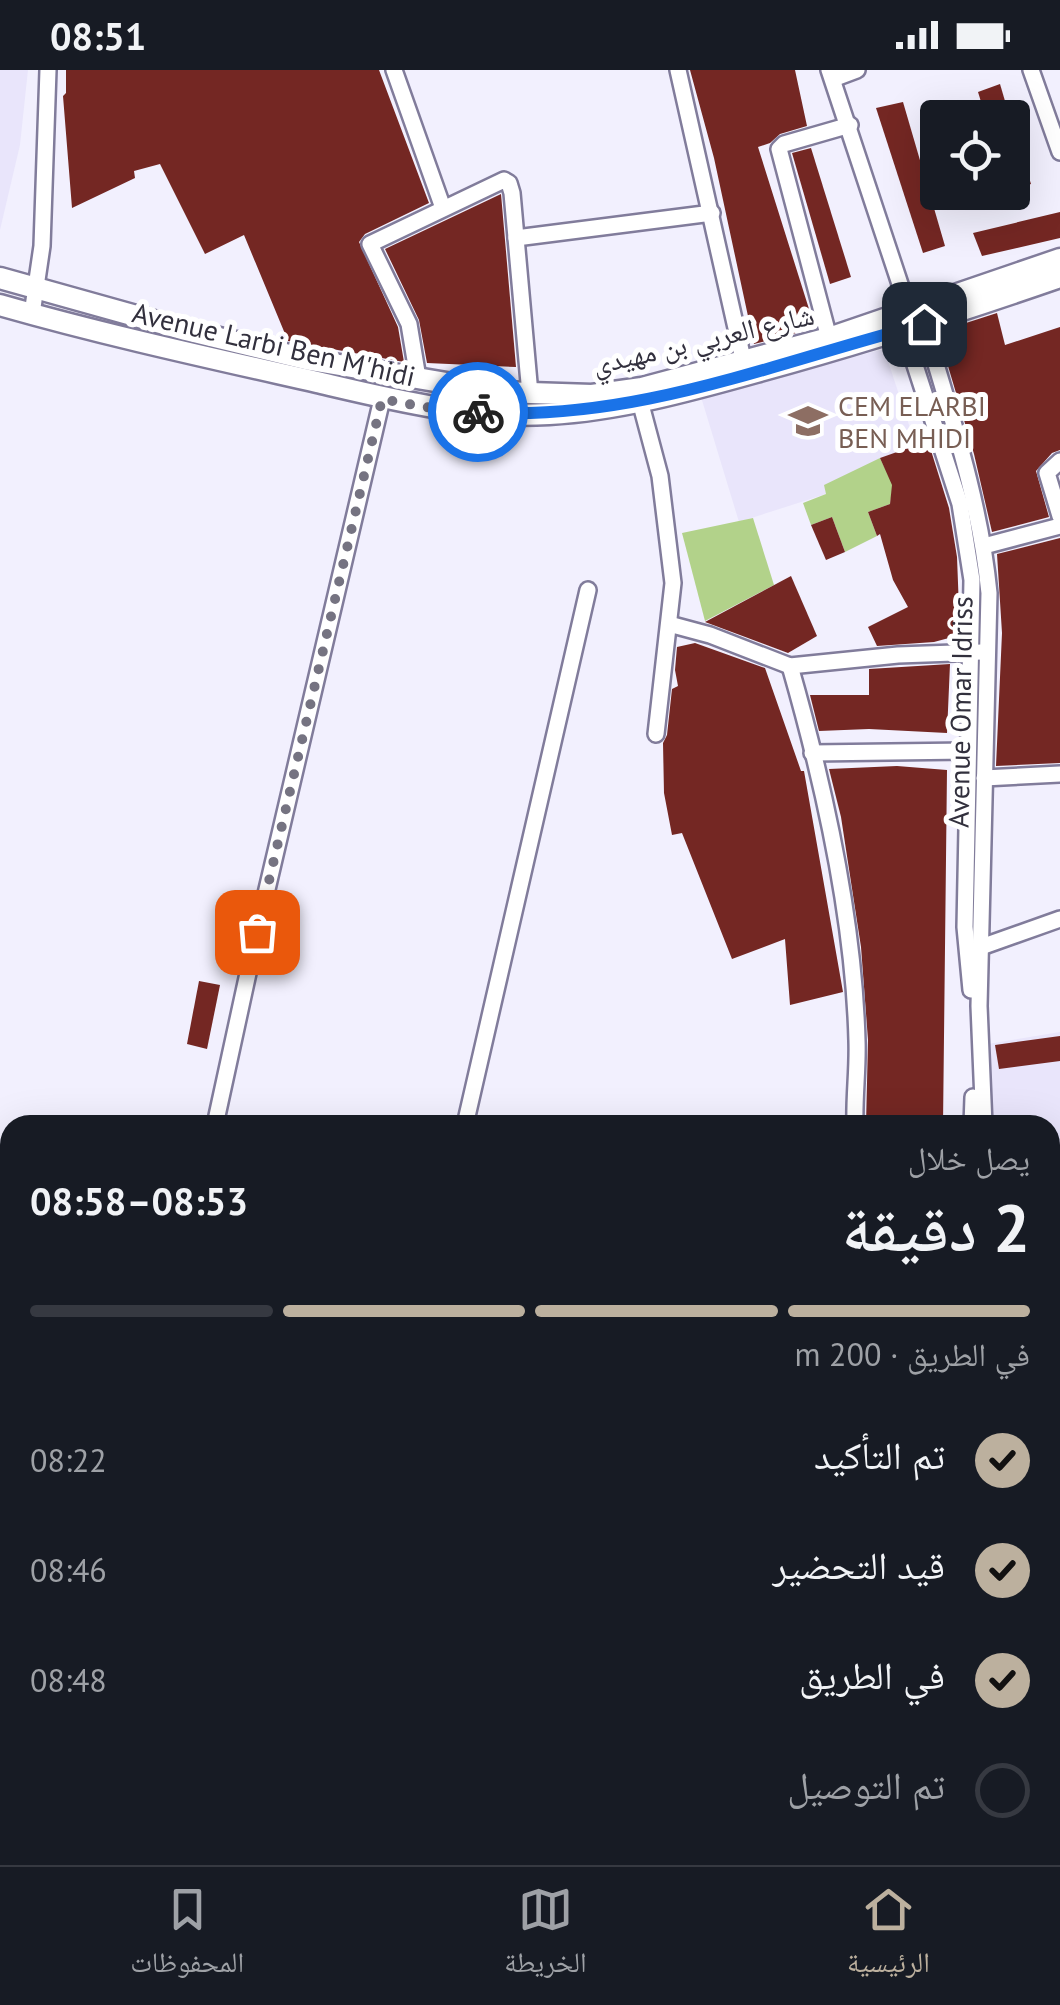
<!DOCTYPE html>
<html lang="ar">
<head>
<meta charset="utf-8">
<style>
  :root { --surface:#171b24; --page:#20242c; --text:#f1f3f6; --muted:#9ea1a6; --line:#363941; --accent:#bcb09e }
  body { margin:0; font-family:"PT Sans","Noto Naskh Arabic",sans-serif; background:var(--page); color:var(--text); direction:rtl; height:100vh; display:flex; flex-direction:column; font-size:38px; white-space:nowrap }
  * { box-sizing:border-box; margin:0 }
  p { font-size:32px; color:var(--muted) }
  .icon { flex:none; width:55px; height:55px; fill:none; stroke:currentColor; stroke-width:2; stroke-linecap:round; stroke-linejoin:round }
  .map { position:relative; flex:1; overflow:hidden; direction:ltr }
  .sheet { position:absolute; left:0px; top:1045px; width:1060px; height:750px; display:flex; flex-direction:column; background:var(--surface); border-radius:30px 30px 0 0; box-shadow:0 10px 40px #0002; direction:rtl }
  .sheet>* { flex:none }
  .tools { position:absolute; left:920px; top:30px; display:grid; gap:20px }
  .tools a { display:grid; place-items:center; width:110px; height:110px; border-radius:10px; background:var(--surface); box-shadow:0 10px 40px #0002; font-size:50px }
  .pin { position:absolute; display:grid; place-items:center; width:85px; height:85px; color:#fff; margin:-42px; border-radius:20px; box-shadow:0 5px 15px #0006 }
  .courier { position:absolute; display:grid; place-items:center; width:100px; height:100px; margin:-50px; border:8px solid #1a73e8; border-radius:50%; background:#fff; color:#222; box-shadow:0 2px 12px #0007 }
  .overview em { font-style:normal; font-weight:600 }
  .overview div { display:flex; flex-direction:column-reverse }
  .overview { display:flex; align-items:center; justify-content:space-between; height:170px; padding:0 30px }
  h1 { font-size:65px; font-weight:600; line-height:75px }
  .bar { display:grid; grid-template-columns:repeat(4,1fr); gap:15px 10px; align-content:center; height:120px; padding:0 30px }
  .bar i { height:12px; border-radius:8px; background:var(--line) }
  .bar .current { background:var(--accent) }
  .bar p { grid-column:span 4 }
  ol { padding:0 30px; list-style:none }
  li { display:flex; align-items:center; gap:30px; height:110px }
  li p { margin-inline-start:auto }
  li .icon { padding:10px; border-radius:50%; background:var(--accent); color:#111; stroke-width:4 }
  li:last-child { color:var(--muted) }
  li i { width:55px; height:55px; border:5px solid var(--line); border-radius:50% }
  .status { display:flex; justify-content:space-between; align-items:center; height:70px; padding:0 50px; background:var(--surface); direction:ltr }
  .status svg { height:28px; fill:currentColor }
  .dock { display:flex; justify-content:space-around; align-items:center; height:140px; border-top:2px solid var(--line); background:var(--surface); font-size:28px; color:var(--muted) }
  .dock a { display:grid; justify-items:center; gap:5px }
  .dock .current { color:var(--accent) }
  .map>svg:first-child { display:block }
  .education { fill:#e9e5fb }
  .green { fill:#b2d28a }
  .building { fill:#742723 }
  .lines { fill:none; stroke-linecap:round; stroke-linejoin:round }
  .minor-casing { stroke:#817c9b; stroke-width:20 }
  .major-casing { stroke:#817c9b; stroke-width:25 }
  .minor { stroke:#fff; stroke-width:15 }
  .major { stroke:#fff; stroke-width:20 }
  .done { stroke:#757381; stroke-width:10; stroke-dasharray:0 18 }
  .route { stroke:#1a73e8; stroke-width:12 }
  .labels { text-anchor:middle; dominant-baseline:central; stroke-width:10; stroke-linejoin:round; paint-order:stroke }
  .street-label { font-size:28px; fill:#32303d; stroke:#fff }
  .education-label { font-size:28px; fill:#785e54; stroke:#fff; text-anchor:start }
</style>
</head>
<body>
<div class="status"><b>08:51</b><svg viewBox="0 0 49 12"><path d="M0 12V9h3v3zM5 12V6h3v6zM10 12V3h3v9zM15 12V0h3v12zM26 1h20v11H26zM47 4h2v5h-2z"/></svg></div>
<div class="map">
<svg width="1060" height="1795" viewBox="0 0 1060 1795">
  <rect width="100%" height="100%" fill="#f2f0fe"/>
  <!-- education -->
  <g class="education">
    <polygon points="0,0 28,0 20,75 0,160"/>
    <polygon points="884,279 916,376 825,415 826,424 739,452 701,327"/>
    <polygon points="1060,962 1060,1091 1050,1094 1050,1055 988,1055 988,974"/>
  </g>
  <!-- green -->
  <g class="green">
    <polygon points="880,388 893,415 890,434 868,442 877,466 845,482 832,447 811,455 803,433 826,424 824,415"/>
    <polygon points="753,448 774,515 705,551 682,463"/>
  </g>
  <!-- building -->
  <g class="building">
    <polygon points="66,0 379,0 429,133 365,164 359,172 398,257 404,292 288,271 244,165 205,184 160,94 134,101 135,108 72,138 63,26 66,23"/>
    <polygon points="690,0 795,0 807,56 780,64 770,73 758,77 815,258 754,274 714,88"/>
    <polygon points="1000,14 1010,48 986,48 978,22"/>
    <polygon points="903,32 945,176 923,183 876,38"/>
    <polygon points="1015,64 1031,114 1012,120 1012,65"/>
    <polygon points="811,78 851,207 830,214 792,83"/>
    <polygon points="501,124 516,297 427,293 419,250 385,179"/>
    <polygon points="1060,142 1060,168 982,186 973,163"/>
    <polygon points="997,243 1005,275 1060,257 1060,380 1052,383 1036,401 1049,447 992,462 974,384 938,262"/>
    <polygon points="928,371 949,438 957,487 960,565 934,572 877,576 868,557 908,537 893,510 880,464 877,466 868,442 890,434 892,415 880,388"/>
    <polygon points="832,447 845,482 826,490 811,455"/>
    <polygon points="1060,468 1060,693 996,696 1002,563 997,484"/>
    <polygon points="791,506 817,566 788,583 705,552"/>
    <polygon points="695,573 765,598 801,701 804,701 843,922 790,935 785,869 732,889 682,763 672,765 664,723 663,673 667,665 672,619 678,616 675,600 677,577"/>
    <polygon points="950,594 947,663 869,659 819,661 810,625 869,625 869,599"/>
    <polygon points="897,696 947,700 943,1055 866,1055 868,970 861,877 841,747 829,699"/>
    <polygon points="199,911 220,915 207,979 187,974"/>
    <polygon points="1060,966 1060,991 999,999 995,975"/>
  </g>
  <g class="lines">
    <!-- minor casing -->
    <g class="minor-casing">
      <g id="minor">
        <polyline points="394,0 443,138"/>
        <polyline points="678,0 743,289"/>
        <path d="M829,0L902,220L918,239L924,254C950,343 980,430 989,523L979,936L984,1055"/>
        <polyline points="1031,0 1060,82"/>
        <polyline points="833,9 857,0"/>
        <polyline points="516,168 712,143"/>
        <polyline points="32,244 42,176 48,0"/>
        <polyline points="900,249 960,434 972,510 965,857 971,920"/>
        <polyline points="829,268 779,79 784,74 850,55"/>
        <polyline points="418,308 409,254 370,174 504,110 509,113 512,123 530,324"/>
        <polyline points="640,331 660,406 673,513 656,664"/>
        <polyline points="1060,391 1047,403 1060,446"/>
        <polyline points="984,476 1060,456"/>
        <polyline points="669,554 710,565 790,596 898,585 982,582"/>
        <path d="M790,596C823,711 854,851 857,971C858,999 854,1027 855,1055"/>
        <polyline points="812,683 968,681"/>
        <polyline points="984,708 1060,704"/>
        <polyline points="981,877 1060,849"/>
        <polyline points="215,1055 257,862 382,329"/>
        <polyline points="465,1055 588,520"/>
        <polyline points="972,1055 973,1027"/>
        <polyline points="1050,1113 1060,1109"/>
        <polyline points="0,1233 10,1232"/>
        <polyline points="1050,1343 1060,1341"/>
        <polyline points="1050,1728 1060,1741"/>
        <polyline points="1050,1758 1060,1771"/>
        <polyline points="709,1795 711,1785"/>
      </g>
    </g>
    <!-- major casing -->
    <g class="major-casing">
      <g id="major">
        <polyline points="0,208 186,260 310,290 500,322 592,325 642,318 829,268 1060,189"/>
        <path d="M0,235C105,265 211,288 317,312C394,330 469,349 549,344C619,340 688,321 756,302C859,274 959,242 1060,207"/>
      </g>
    </g>
    <!-- minor -->
    <use href="#minor" class="minor"/>
    <!-- major -->
    <use href="#major" class="major"/>
  </g>
  <g class="lines">
    <!-- done -->
    <polyline class="done" points="257,862 382,329 424,337 478,342"/>
    <!-- route -->
    <path class="route" d="M478,342C632,353 776,292 924,254"/>
  </g>
  <!-- icons -->
  <defs>
    <g id="school-bare" transform="scale(3)"><path d="M0-5L7-2L0 1L-7-2ZM-4 1L0 2.5L4 1V4Q0 6-4 4Z" fill="#8d6e63" stroke="#fff" stroke-width="2.5" paint-order="stroke"/></g>
  </defs>
  <g fill-rule="evenodd">
    <use href="#school-bare" x="808" y="351"/>
  </g>
  <g class="labels">
    <!-- street labels -->
    <g class="street-label">
      <text transform="translate(703 269) rotate(-13)">شارع العربي بن مهيدي</text>
      <text transform="translate(274 274) rotate(13)">Avenue Larbi Ben M'hidi</text>
      <text transform="translate(960 642) rotate(-89)">Avenue Omar Idriss</text>
    </g>
    <!-- education labels -->
    <g class="education-label">
      <text x="838" y="335">CEM ELARBI<tspan x="838" dy="32">BEN MHIDI</tspan></text>
    </g>
  </g>
</svg>
<div class="tools">
<a><svg class="icon" aria-label="locate" viewBox="0 0 24 24"><circle cx="12" cy="12" r="6"/><path d="M12 2v4M12 18v4M2 12h4M18 12h4"/></svg></a>
</div>
<div class="pin" style="left:257px;top:862px;background:#ea580c"><svg class="icon" aria-label="bag" viewBox="0 0 24 24"><path d="M5 8h14l-1 12H6zM9 8a3 3 0 0 1 6 0"/></svg></div>
<div class="pin" style="left:924px;top:254px;background:#1f2937"><svg class="icon" aria-label="home" viewBox="0 0 24 24"><path d="M3 11l9-7 9 7M6 9v11h12V9"/></svg></div>
<div class="courier" style="left:478px;top:342px"><svg class="icon" aria-label="bike" viewBox="0 0 24 24"><circle cx="6" cy="16" r="4"/><circle cx="18" cy="16" r="4"/><path d="M6 16l4-8h5l3 8M10 8l3 8H6M13 5h3"/></svg></div>
<section class="sheet">
<div class="overview"><div><h1>2 دقيقة</h1><p>يصل خلال</p></div><em>08:53–08:58</em></div>
<div class="bar"><i class="current"></i><i class="current"></i><i class="current"></i><i></i><p>في الطريق · 200 m</p></div>
<ol>
<li><svg class="icon" aria-label="check" viewBox="0 0 24 24"><path d="M5 12l5 5 9-10"/></svg>تم التأكيد<p>08:22</p></li>
<li><svg class="icon" aria-label="check" viewBox="0 0 24 24"><path d="M5 12l5 5 9-10"/></svg>قيد التحضير<p>08:46</p></li>
<li><svg class="icon" aria-label="check" viewBox="0 0 24 24"><path d="M5 12l5 5 9-10"/></svg>في الطريق<p>08:48</p></li>
<li><i></i>تم التوصيل</li>
</ol>
</section>
</div>
<nav class="dock">
<a class="current"><svg class="icon" aria-label="home" viewBox="0 0 24 24"><path d="M3 11l9-7 9 7M6 9v11h12V9"/></svg>الرئيسية</a>
<a><svg class="icon" aria-label="map" viewBox="0 0 24 24"><path d="M3 6l6-2 6 2 6-2v14l-6 2-6-2-6 2zM9 4v14M15 6v14"/></svg>الخريطة</a>
<a><svg class="icon" aria-label="saved" viewBox="0 0 24 24"><path d="M7 4h10v16l-5-4-5 4z"/></svg>المحفوظات</a>
</nav>
</body>
</html>
